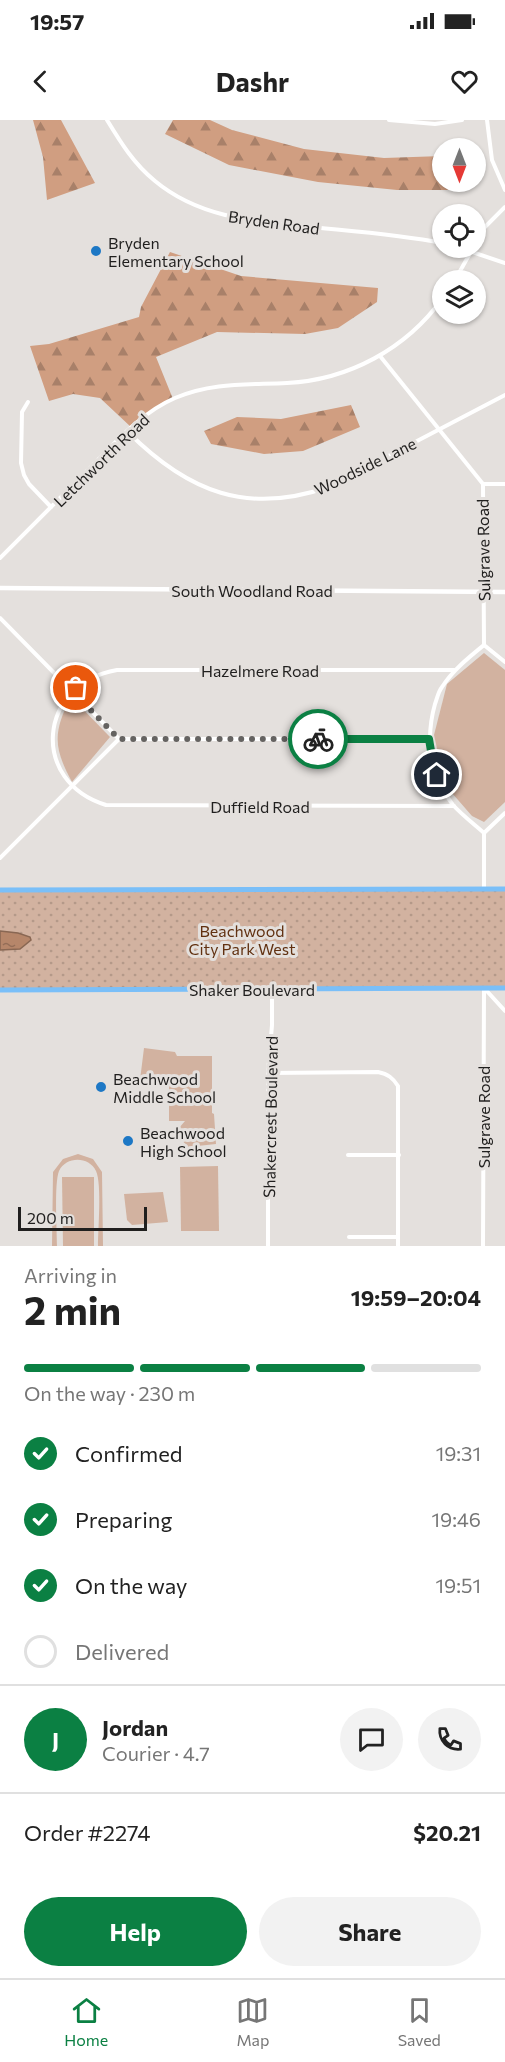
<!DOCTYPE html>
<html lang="en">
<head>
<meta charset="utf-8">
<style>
  :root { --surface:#fff; --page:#f2f2f2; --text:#222; --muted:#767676; --line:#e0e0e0; --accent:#0b8043 }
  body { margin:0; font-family:Commissioner,sans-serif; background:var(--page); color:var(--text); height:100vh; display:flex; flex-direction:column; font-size:22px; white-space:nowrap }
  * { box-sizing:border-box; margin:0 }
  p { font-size:20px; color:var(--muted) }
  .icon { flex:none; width:33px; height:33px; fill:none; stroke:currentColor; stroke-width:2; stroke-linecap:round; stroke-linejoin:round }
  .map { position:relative; height:1126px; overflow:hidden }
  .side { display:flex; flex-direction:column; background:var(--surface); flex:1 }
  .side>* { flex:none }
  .needle { width:39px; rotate:180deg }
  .fabs { position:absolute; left:432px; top:18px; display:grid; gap:12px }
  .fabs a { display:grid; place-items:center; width:54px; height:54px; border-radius:50%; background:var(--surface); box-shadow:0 2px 4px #0004; font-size:30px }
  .scale { position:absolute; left:18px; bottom:15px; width:129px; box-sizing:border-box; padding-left:6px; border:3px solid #201f1e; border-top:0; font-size:16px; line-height:21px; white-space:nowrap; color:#201f1e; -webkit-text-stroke:4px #e4e0dd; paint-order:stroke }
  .pin { position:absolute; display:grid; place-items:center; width:51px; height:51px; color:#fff; margin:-26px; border:3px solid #fff; border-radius:50%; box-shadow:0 2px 6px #0007 }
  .courier { position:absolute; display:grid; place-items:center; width:60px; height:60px; margin:-30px; border:4px solid #0b8043; border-radius:50%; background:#fff; color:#222; box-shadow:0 2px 8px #0007 }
  .summary em { font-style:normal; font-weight:700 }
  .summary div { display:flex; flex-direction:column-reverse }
  .summary { display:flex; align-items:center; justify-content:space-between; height:102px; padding:0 24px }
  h1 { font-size:39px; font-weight:700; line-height:45px }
  .bar { display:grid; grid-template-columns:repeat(4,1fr); gap:9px 6px; align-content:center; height:72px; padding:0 24px }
  .bar i { height:8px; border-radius:4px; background:var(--line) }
  .bar .on { background:var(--accent) }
  .bar p { grid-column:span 4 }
  .line { display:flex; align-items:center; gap:15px; padding:0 24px; border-top:2px solid var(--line) }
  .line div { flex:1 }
  .round { display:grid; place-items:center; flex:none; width:63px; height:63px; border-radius:32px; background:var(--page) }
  ol { padding:0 24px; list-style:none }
  li { display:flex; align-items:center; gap:18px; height:66px }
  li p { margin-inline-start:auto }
  li .icon { padding:6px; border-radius:50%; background:var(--accent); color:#fff; stroke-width:4 }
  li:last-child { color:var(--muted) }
  li i { width:33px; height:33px; border:3px solid var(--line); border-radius:50% }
  .cta { display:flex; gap:12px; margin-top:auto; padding:12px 24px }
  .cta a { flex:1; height:69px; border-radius:36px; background:var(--accent); color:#fff; font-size:24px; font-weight:700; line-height:69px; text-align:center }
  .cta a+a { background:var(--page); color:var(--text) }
  .status { display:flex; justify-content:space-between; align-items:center; height:42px; padding:0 30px; background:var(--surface); direction:ltr }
  .status svg { height:16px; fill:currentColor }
  header { display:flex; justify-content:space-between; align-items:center; height:78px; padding:0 24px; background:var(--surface); font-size:27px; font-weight:700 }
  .tabs { display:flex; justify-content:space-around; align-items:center; height:84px; border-top:2px solid var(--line); background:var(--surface); font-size:16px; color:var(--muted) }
  .tabs a { display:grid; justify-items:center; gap:3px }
  .tabs .on { color:var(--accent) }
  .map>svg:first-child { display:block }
  .grass { fill:#d2b2a0 }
  .forest { fill:url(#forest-firs) }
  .park { fill:url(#park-dots) }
  .water { fill:url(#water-ripples); stroke:#896753; stroke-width:1.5 }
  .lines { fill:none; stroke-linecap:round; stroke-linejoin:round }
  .minor { stroke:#fff; stroke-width:4 }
  .tertiary { stroke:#fff; stroke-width:4.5 }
  .primary { stroke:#7abff8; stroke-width:5 }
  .done { stroke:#656361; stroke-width:6; stroke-dasharray:0 10.8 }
  .route { stroke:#0b8043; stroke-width:8 }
  .poi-dot { fill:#1d78c5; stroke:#e4e0dd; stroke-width:2 }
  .labels { text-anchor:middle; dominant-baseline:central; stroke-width:6; stroke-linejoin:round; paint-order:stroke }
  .street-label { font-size:16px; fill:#201f1e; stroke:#e4e0dd }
  .poi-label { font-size:16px; fill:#201f1e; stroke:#e4e0dd; text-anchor:start }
  .park-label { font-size:16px; fill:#613111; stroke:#e4e0dd }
</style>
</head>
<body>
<div class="status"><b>19:57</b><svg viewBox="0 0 49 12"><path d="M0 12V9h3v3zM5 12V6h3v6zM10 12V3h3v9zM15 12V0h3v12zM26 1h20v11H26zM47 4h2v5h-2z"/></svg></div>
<header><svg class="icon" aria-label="back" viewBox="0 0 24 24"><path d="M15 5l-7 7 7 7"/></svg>Dashr<svg class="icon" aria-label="heart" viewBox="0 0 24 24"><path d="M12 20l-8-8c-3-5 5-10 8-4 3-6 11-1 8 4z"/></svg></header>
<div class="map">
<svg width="505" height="1126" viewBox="0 0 505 1126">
  <defs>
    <pattern id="forest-firs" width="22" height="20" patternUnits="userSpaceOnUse" patternTransform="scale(1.5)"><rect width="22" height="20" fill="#d09e81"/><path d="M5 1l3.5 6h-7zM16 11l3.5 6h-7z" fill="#a88069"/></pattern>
    <pattern id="park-dots" width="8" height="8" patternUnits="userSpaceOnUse" patternTransform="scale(1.5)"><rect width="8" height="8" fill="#d2b2a0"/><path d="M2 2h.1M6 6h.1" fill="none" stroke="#b49989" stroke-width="1.8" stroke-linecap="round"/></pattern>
    <pattern id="water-ripples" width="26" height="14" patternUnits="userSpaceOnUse" patternTransform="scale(1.5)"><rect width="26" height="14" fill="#b6866a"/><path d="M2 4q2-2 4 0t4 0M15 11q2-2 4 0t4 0" fill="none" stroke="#946d57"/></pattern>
  </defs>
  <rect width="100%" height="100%" fill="#e4e0dd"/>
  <!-- grass -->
  <g class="grass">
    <polygon points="484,533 505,550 505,682 484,702 472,696 445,665 434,615 447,564"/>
    <path d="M71,577L110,617L72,662C53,627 53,612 71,577Z"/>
    <polygon points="144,928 175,932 177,936 212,936 212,993 214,994 216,1024 188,1027 180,1018 179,1008 185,1001 169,1001 169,958 155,963 140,960"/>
    <path d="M78,1034L93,1039L102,1052L103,1126H98C98,1111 102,1064 96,1051C89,1036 66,1036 59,1051C54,1064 57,1110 57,1126H52L53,1052L63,1039Z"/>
    <polygon points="218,1046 219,1111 181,1111 180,1047"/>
    <polygon points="62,1057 94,1057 94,1126 63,1126"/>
    <polygon points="163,1072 168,1102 132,1105 127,1100 124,1074"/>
  </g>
  <!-- forest -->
  <g class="forest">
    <polygon points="33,0 61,0 95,63 47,80 43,37"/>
    <polygon points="173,0 210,0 232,10 304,29 384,38 442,36 442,62 452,62 452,70 397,70 318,62 229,45 165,14"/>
    <polygon points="170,132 241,156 378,168 377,182 338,208 305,214 217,212 156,237 173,279 159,286 132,308 100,278 73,274 49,281 30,226 49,224 139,197 141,187"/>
    <polygon points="351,285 360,307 303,331 264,334 211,324 204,311 237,297 281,299"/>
  </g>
  <!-- park -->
  <polygon class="park" points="505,769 505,868 0,870 0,770"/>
  <!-- water -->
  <polygon class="water" points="0,811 18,813 30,817 31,820 20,829 0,830"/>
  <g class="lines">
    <!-- minor -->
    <g class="minor">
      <path d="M107,0C121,23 134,44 155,61C197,96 249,101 301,106C348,111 396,114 442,123"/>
      <polyline points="389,0 435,4 462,0"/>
      <polyline points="487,0 492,40 505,70"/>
      <polyline points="476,123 484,108 505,87"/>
      <polyline points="460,128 505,143"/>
      <polyline points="455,160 473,128"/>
      <polyline points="380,236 483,364 484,525"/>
      <polyline points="28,282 22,292 21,343 24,355 29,364 51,387"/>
      <path d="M128,312C188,372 248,396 331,366L505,275"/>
      <polyline points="483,364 505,364"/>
      <path d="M0,438C29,409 58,380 87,351C113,325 140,293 175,278C212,262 248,265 287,263C348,260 406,229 442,179"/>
      <polyline points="0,498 119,619"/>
      <path d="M484,525C468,538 453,550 442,567C438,572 437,579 435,584C425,619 430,656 453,685C462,695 474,704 484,713V769"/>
      <polyline points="484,525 505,542"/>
      <path d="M454,550H117C37,564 30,662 106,685L454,686"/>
      <polyline points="484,713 505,693"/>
      <polyline points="0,738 119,619 429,619"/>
      <polyline points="485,869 505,891"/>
      <path d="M268,953L378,952C388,954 393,958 398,966V1126"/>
      <polyline points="348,1035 399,1035"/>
      <polyline points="349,1117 398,1117"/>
      <polyline points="268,1126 268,953 272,905 272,869"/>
      <polyline points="483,1126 484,868"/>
    </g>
    <!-- tertiary -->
    <polyline class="tertiary" points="0,468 505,472"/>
    <!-- primary -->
    <g class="primary">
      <polyline points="0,770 505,769"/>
      <polyline points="0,870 505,868"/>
    </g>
  </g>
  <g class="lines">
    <!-- done -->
    <polyline class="done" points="76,568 72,571 119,619 318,619"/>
    <!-- route -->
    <polyline class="route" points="318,619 429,619 433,643 437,655"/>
  </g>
  <!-- markers -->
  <g class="poi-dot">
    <circle cx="96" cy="131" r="6"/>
    <circle cx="101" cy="967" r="6"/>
    <circle cx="128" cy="1021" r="6"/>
  </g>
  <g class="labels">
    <!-- street labels -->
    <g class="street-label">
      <text transform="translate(274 102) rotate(8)">Bryden Road</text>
      <text transform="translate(101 340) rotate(-44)">Letchworth Road</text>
      <text transform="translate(365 346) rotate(-26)">Woodside Lane</text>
      <text transform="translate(483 430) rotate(-91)">Sulgrave Road</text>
      <text x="252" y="470">South Woodland Road</text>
      <text x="260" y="550">Hazelmere Road</text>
      <text x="260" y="686">Duffield Road</text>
      <text x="252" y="869">Shaker Boulevard</text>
      <text transform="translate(270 997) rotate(-89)">Shakercrest Boulevard</text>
      <text transform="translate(483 997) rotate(-90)">Sulgrave Road</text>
    </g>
    <!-- poi labels -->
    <g class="poi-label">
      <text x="108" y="122">Bryden<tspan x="108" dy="18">Elementary School</tspan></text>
      <text x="113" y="958">Beachwood<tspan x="113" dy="18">Middle School</tspan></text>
      <text x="140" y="1012">Beachwood<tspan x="140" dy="18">High School</tspan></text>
    </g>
    <!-- park labels -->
    <g class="park-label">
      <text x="242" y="810">Beachwood<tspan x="242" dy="18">City Park West</tspan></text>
    </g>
  </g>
</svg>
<div class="fabs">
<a><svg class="needle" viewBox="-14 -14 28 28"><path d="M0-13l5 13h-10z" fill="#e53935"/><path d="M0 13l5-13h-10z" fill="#767676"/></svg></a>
<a><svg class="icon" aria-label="locate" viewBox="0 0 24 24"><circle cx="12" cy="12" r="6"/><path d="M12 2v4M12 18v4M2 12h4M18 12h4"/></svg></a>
<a><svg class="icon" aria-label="layers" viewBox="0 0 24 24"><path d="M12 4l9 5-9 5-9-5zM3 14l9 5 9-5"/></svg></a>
</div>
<div class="scale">200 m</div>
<div class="pin" style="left:76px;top:568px;background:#ea580c"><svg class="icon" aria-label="bag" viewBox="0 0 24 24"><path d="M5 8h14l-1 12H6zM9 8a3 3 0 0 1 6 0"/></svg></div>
<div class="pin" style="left:437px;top:655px;background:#1f2937"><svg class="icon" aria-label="home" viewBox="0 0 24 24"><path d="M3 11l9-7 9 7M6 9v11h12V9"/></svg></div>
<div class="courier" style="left:318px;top:619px"><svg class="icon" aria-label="bike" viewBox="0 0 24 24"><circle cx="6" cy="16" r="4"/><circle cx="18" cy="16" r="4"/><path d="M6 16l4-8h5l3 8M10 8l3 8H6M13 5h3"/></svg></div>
</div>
<section class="side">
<div class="summary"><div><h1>2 min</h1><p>Arriving in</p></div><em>19:59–20:04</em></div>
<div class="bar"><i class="on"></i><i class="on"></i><i class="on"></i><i></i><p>On the way · 230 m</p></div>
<ol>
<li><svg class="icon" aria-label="check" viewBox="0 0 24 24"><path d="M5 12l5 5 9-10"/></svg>Confirmed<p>19:31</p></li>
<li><svg class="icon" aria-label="check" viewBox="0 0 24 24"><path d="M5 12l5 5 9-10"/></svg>Preparing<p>19:46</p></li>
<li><svg class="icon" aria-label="check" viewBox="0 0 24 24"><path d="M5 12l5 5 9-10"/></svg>On the way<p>19:51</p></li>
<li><i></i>Delivered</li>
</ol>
<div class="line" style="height:108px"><b class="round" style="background:var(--accent);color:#fff">J</b><div><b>Jordan</b><p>Courier · 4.7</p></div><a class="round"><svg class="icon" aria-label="chat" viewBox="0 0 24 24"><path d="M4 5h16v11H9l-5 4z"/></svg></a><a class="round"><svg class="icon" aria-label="phone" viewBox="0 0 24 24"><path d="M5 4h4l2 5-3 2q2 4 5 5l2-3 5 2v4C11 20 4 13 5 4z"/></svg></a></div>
<div class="line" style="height:78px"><div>Order #2274</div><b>$20.21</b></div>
<div class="cta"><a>Help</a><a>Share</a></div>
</section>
<nav class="tabs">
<a class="on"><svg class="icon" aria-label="home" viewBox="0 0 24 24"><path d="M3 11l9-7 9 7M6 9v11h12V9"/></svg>Home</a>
<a><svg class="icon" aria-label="map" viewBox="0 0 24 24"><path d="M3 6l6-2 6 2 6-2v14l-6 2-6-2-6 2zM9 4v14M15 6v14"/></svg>Map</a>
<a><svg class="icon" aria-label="saved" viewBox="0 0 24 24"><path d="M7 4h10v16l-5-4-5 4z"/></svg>Saved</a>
</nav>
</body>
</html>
